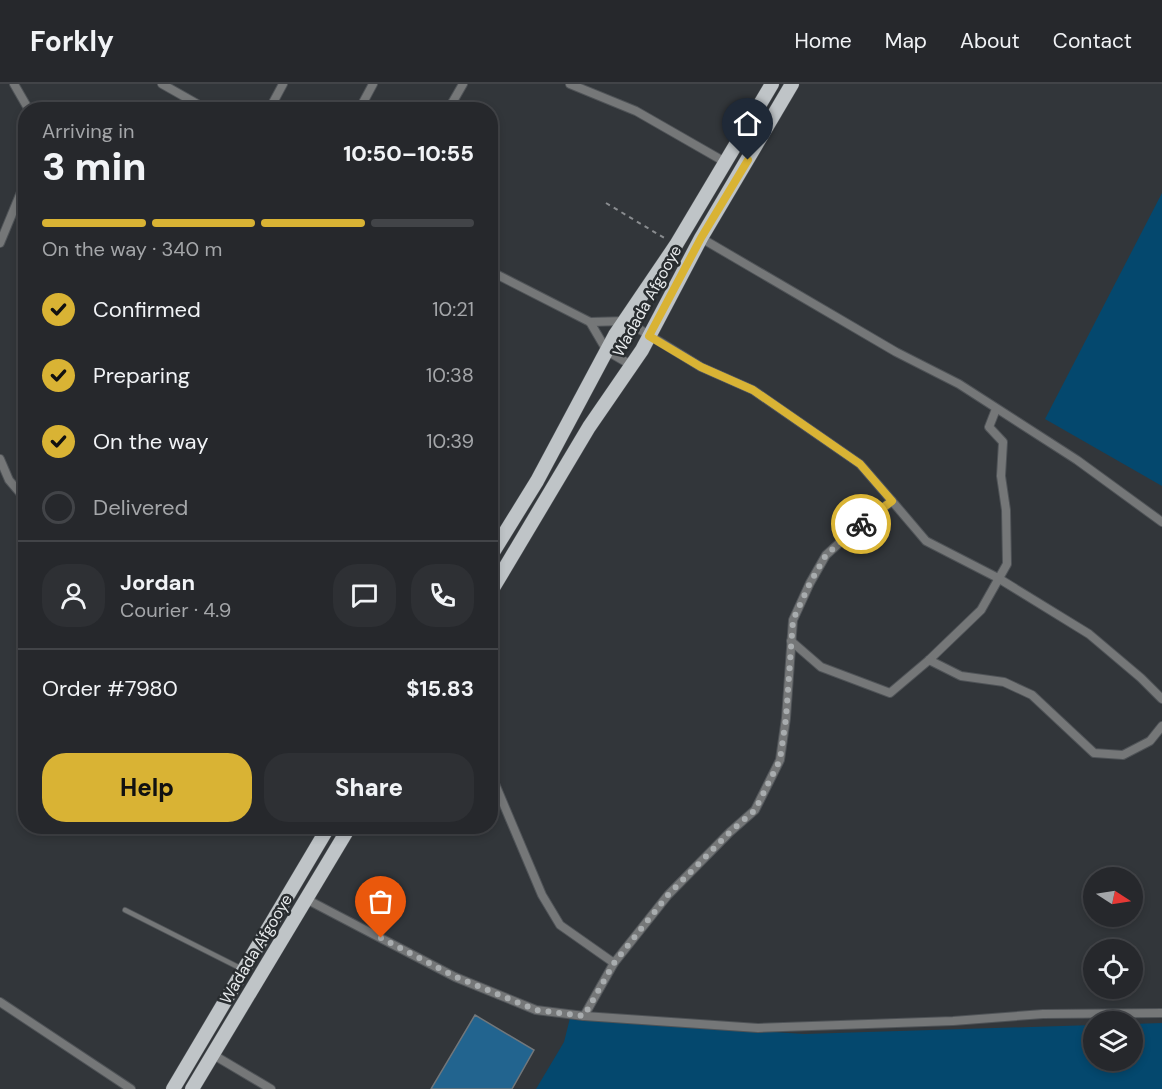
<!DOCTYPE html>
<html lang="en">
<head>
<meta charset="utf-8">
<style>
  :root { --surface:#26282c; --page:#2e3034; --text:#f1f3f6; --muted:#a4a6a9; --line:#424448; --accent:#d9b334 }
  body { margin:0; font-family:"DM Sans",sans-serif; background:var(--page); color:var(--text); height:100vh; display:flex; flex-direction:column; font-size:22px; white-space:nowrap }
  * { box-sizing:border-box; margin:0 }
  p { font-size:20px; color:var(--muted) }
  .icon { flex:none; width:33px; height:33px; fill:none; stroke:currentColor; stroke-width:2; stroke-linecap:round; stroke-linejoin:round }
  .map { position:relative; flex:1; overflow:hidden }
  .sheet { position:absolute; left:18px; top:18px; width:480px; height:732px; display:flex; flex-direction:column; background:var(--surface); border-radius:24px; box-shadow:0 3px 9px #0003,0 0 0 2px var(--line) }
  .sheet>* { flex:none }
  .needle { width:39px; rotate:102deg }
  .tools { position:absolute; left:1083px; top:783px; display:grid; gap:12px }
  .tools a { display:grid; place-items:center; width:60px; height:60px; border-radius:50%; background:var(--surface); box-shadow:0 3px 9px #0003,0 0 0 2px var(--line); font-size:30px }
  .pin { position:absolute; display:grid; place-items:center; width:51px; height:51px; color:#fff; margin:-62px -26px; border-radius:50% 50% 50% 0; rotate:-45deg; box-shadow:0 0 6px #0007 }
  .pin .icon { rotate:45deg }
  .courier { position:absolute; display:grid; place-items:center; width:60px; height:60px; margin:-30px; border:4px solid #d9b334; border-radius:50%; background:#fff; color:#222; box-shadow:0 2px 8px #0007 }
  .summary em { font-style:normal; font-weight:800 }
  .summary div { display:flex; flex-direction:column-reverse }
  .summary { display:flex; align-items:center; justify-content:space-between; height:102px; padding:0 24px }
  h1 { font-size:39px; font-weight:800; line-height:45px }
  .bar { display:grid; grid-template-columns:repeat(4,1fr); gap:9px 6px; align-content:center; height:72px; padding:0 24px }
  .bar i { height:8px; border-radius:4px; background:var(--line) }
  .bar .active { background:var(--accent) }
  .bar p { grid-column:span 4 }
  .line { display:flex; align-items:center; gap:15px; padding:0 24px; border-top:2px solid var(--line) }
  .line div { flex:1 }
  .round { display:grid; place-items:center; flex:none; width:63px; height:63px; border-radius:24px; background:var(--page) }
  ol { padding:0 24px; list-style:none }
  li { display:flex; align-items:center; gap:18px; height:66px }
  li p { margin-inline-start:auto }
  li .icon { padding:6px; border-radius:50%; background:var(--accent); color:#111; stroke-width:4 }
  li:last-child { color:var(--muted) }
  li i { width:33px; height:33px; border:3px solid var(--line); border-radius:50% }
  .button { display:flex; gap:12px; margin-top:auto; padding:12px 24px }
  .button a { flex:1; height:69px; border-radius:24px; background:var(--accent); color:#111; font-size:24px; font-weight:800; line-height:69px; text-align:center }
  .button a+a { background:var(--page); color:var(--text) }
  header { display:flex; align-items:center; gap:36px; box-sizing:border-box; height:84px; padding:0 30px; background:var(--surface); border-bottom:2px solid var(--line) }
  header strong { font-size:28px }
  nav { display:flex; gap:33px; margin-inline-start:auto; font-size:21px }
  .map>svg:first-child { display:block }
  .green { fill:#04486e }
  .building { fill:#22648f; stroke:#72777b; stroke-width:1.5 }
  .lines { fill:none; stroke-linecap:round; stroke-linejoin:round }
  .service-casing { stroke:#4f5357; stroke-width:6 }
  .minor-casing { stroke:#4f5357; stroke-width:10 }
  .trunk-casing { stroke:#4f5357; stroke-width:15 }
  .path { stroke:#898c8f; stroke-width:2; stroke-dasharray:4.5 4.5; stroke-linecap:butt }
  .service { stroke:#757778; stroke-width:4.5 }
  .minor { stroke:#757778; stroke-width:8 }
  .trunk { stroke:#bfc4c7; stroke-width:14 }
  .done { stroke:#a8acae; stroke-width:6; stroke-dasharray:0 10.8 }
  .route { stroke:#d9b334; stroke-width:8 }
  .labels { text-anchor:middle; dominant-baseline:central; stroke-width:5; stroke-linejoin:round; paint-order:stroke }
  .street-label { font-size:16px; fill:#e8ebed; stroke:#282c2f }
</style>
</head>
<body>
<header>
<strong>Forkly</strong>
<nav><a>Home</a><a>Map</a><a>About</a><a>Contact</a></nav>
</header>
<div class="map">
<svg width="1162" height="1005" viewBox="0 0 1162 1005">
  <rect width="100%" height="100%" fill="#32363a"/>
  <!-- green -->
  <g class="green">
    <polygon points="1162,109 1162,402 1045,335"/>
    <polygon points="570,934 804,950 1093,941 1094,976 1132,976 1133,940 1162,939 1162,1005 536,1005 564,958"/>
  </g>
  <!-- building -->
  <polygon class="building" points="475,931 534,966 512,1005 431,1005"/>
  <g class="lines">
    <!-- service casing -->
    <g class="service-casing">
      <polyline id="service" points="125,826 242,885"/>
    </g>
    <!-- minor casing -->
    <g class="minor-casing">
      <g id="minor">
        <polyline points="14,0 29,26"/>
        <polyline points="162,0 208,26"/>
        <polyline points="570,0 636,27 725,78"/>
        <polyline points="269,26 283,0"/>
        <polyline points="359,26 373,0"/>
        <polyline points="448,26 463,0"/>
        <polyline points="701,154 896,268 959,300 1077,376 1162,438"/>
        <polyline points="0,159 26,96"/>
        <polyline points="490,187 590,238 626,237 701,283 753,306 860,380 892,417 855,445 826,471 810,499 793,536 786,634 780,676 755,726 730,748 668,811 614,879"/>
        <polyline points="590,238 607,267 631,281"/>
        <polyline points="0,375 9,396 26,416"/>
        <polyline points="892,417 926,457 998,494 1089,550 1141,594 1162,615"/>
        <polyline points="791,557 821,583 890,609 929,576 981,526 1007,480 1006,426 1001,392 1003,358 989,343 996,325"/>
        <polyline points="929,576 961,592 1004,598 1032,611 1094,669 1123,671 1150,657 1162,642"/>
        <polyline points="490,688 542,811 560,841 614,879 584,932 758,944 953,937 1043,930 1162,929"/>
        <polyline points="306,815 455,893 536,926 584,932"/>
        <polyline points="0,918 131,1005"/>
        <polyline points="212,970 271,1005"/>
      </g>
    </g>
    <!-- trunk casing -->
    <g class="trunk-casing">
      <g id="trunk">
        <polyline points="490,473 537,397 615,251 676,161 772,0"/>
        <polyline points="490,509 589,343 642,266 701,154 792,0"/>
        <polyline points="173,1005 329,742"/>
        <polyline points="192,1005 350,742"/>
      </g>
    </g>
    <!-- path -->
    <polyline class="path" points="606,119 666,155"/>
    <!-- service -->
    <use href="#service" class="service"/>
    <!-- minor -->
    <use href="#minor" class="minor"/>
    <!-- trunk -->
    <use href="#trunk" class="trunk"/>
  </g>
  <g class="lines">
    <!-- done -->
    <polyline class="done" points="381,854 456,893 536,926 584,932 614,879 668,811 730,748 755,726 780,676 786,634 793,536 810,499 826,471 861,440"/>
    <!-- route -->
    <polyline class="route" points="748,76 701,154 649,252 701,283 753,306 860,380 892,417 861,440"/>
  </g>
  <g class="labels">
    <!-- street labels -->
    <g class="street-label">
      <text transform="translate(647 217) rotate(-61)">Wadada Afgooye</text>
      <text transform="translate(256 865) rotate(-59)">Wadada Afgooye</text>
    </g>
  </g>
</svg>
<div class="tools">
<a><svg class="needle" viewBox="-14 -14 28 28"><path d="M0-13l5 13h-10z" fill="#e53935"/><path d="M0 13l5-13h-10z" fill="#a4a6a9"/></svg></a>
<a><svg class="icon" aria-label="locate" viewBox="0 0 24 24"><circle cx="12" cy="12" r="6"/><path d="M12 2v4M12 18v4M2 12h4M18 12h4"/></svg></a>
<a><svg class="icon" aria-label="layers" viewBox="0 0 24 24"><path d="M12 4l9 5-9 5-9-5zM3 14l9 5 9-5"/></svg></a>
</div>
<div class="pin" style="left:381px;top:854px;background:#ea580c"><svg class="icon" aria-label="bag" viewBox="0 0 24 24"><path d="M5 8h14l-1 12H6zM9 8a3 3 0 0 1 6 0"/></svg></div>
<div class="pin" style="left:748px;top:76px;background:#1f2937"><svg class="icon" aria-label="home" viewBox="0 0 24 24"><path d="M3 11l9-7 9 7M6 9v11h12V9"/></svg></div>
<div class="courier" style="left:861px;top:440px"><svg class="icon" aria-label="bike" viewBox="0 0 24 24"><circle cx="6" cy="16" r="4"/><circle cx="18" cy="16" r="4"/><path d="M6 16l4-8h5l3 8M10 8l3 8H6M13 5h3"/></svg></div>
<section class="sheet">
<div class="summary"><div><h1>3 min</h1><p>Arriving in</p></div><em>10:50–10:55</em></div>
<div class="bar"><i class="active"></i><i class="active"></i><i class="active"></i><i></i><p>On the way · 340 m</p></div>
<ol>
<li><svg class="icon" aria-label="check" viewBox="0 0 24 24"><path d="M5 12l5 5 9-10"/></svg>Confirmed<p>10:21</p></li>
<li><svg class="icon" aria-label="check" viewBox="0 0 24 24"><path d="M5 12l5 5 9-10"/></svg>Preparing<p>10:38</p></li>
<li><svg class="icon" aria-label="check" viewBox="0 0 24 24"><path d="M5 12l5 5 9-10"/></svg>On the way<p>10:39</p></li>
<li><i></i>Delivered</li>
</ol>
<div class="line" style="height:108px"><a class="round"><svg class="icon" aria-label="person" viewBox="0 0 24 24"><circle cx="12" cy="8" r="4"/><path d="M4 21q1-7 8-7t8 7"/></svg></a><div><b>Jordan</b><p>Courier · 4.9</p></div><a class="round"><svg class="icon" aria-label="chat" viewBox="0 0 24 24"><path d="M4 5h16v11H9l-5 4z"/></svg></a><a class="round"><svg class="icon" aria-label="phone" viewBox="0 0 24 24"><path d="M5 4h4l2 5-3 2q2 4 5 5l2-3 5 2v4C11 20 4 13 5 4z"/></svg></a></div>
<div class="line" style="height:78px"><div>Order #7980</div><b>$15.83</b></div>
<div class="button"><a>Help</a><a>Share</a></div>
</section>
</div>
</body>
</html>
